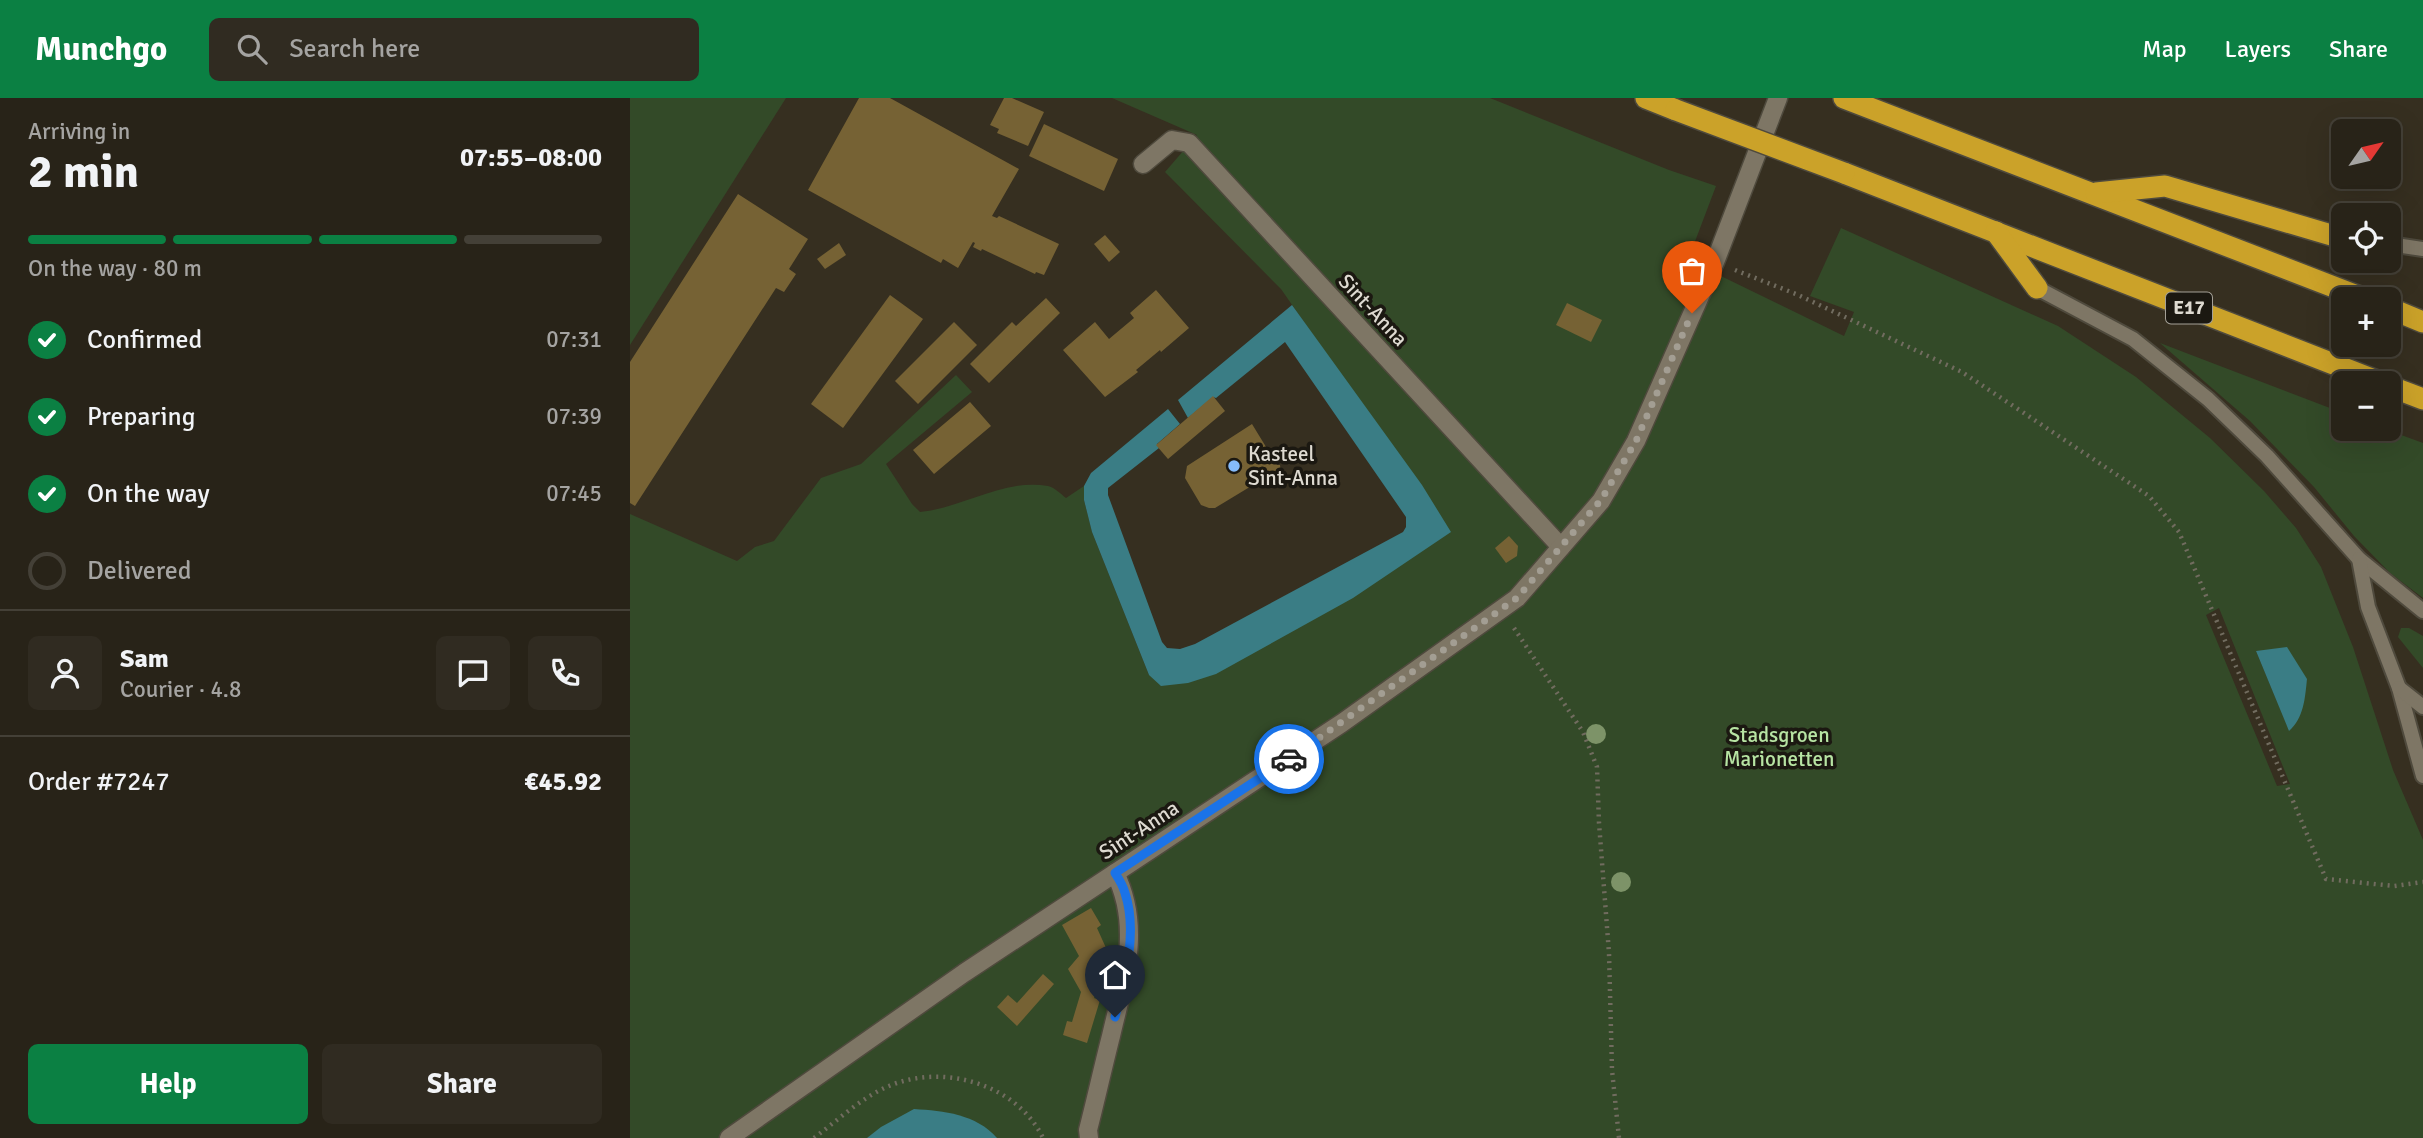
<!DOCTYPE html>
<html lang="en">
<head>
<meta charset="utf-8">
<style>
  :root { --surface:#282318; --page:#302b21; --text:#f1f3f6; --muted:#a5a4a2; --line:#444037; --accent:#0b8043 }
  body { margin:0; font-family:Signika,sans-serif; background:var(--page); color:var(--text); height:100vh; display:flex; flex-direction:column; font-size:26px; white-space:nowrap }
  * { box-sizing:border-box; margin:0 }
  p { font-size:23px; color:var(--muted) }
  .icon { flex:none; width:38px; height:38px; fill:none; stroke:currentColor; stroke-width:2; stroke-linecap:round; stroke-linejoin:round }
  .map { position:relative; flex:1; overflow:hidden }
  .panel { display:flex; flex-direction:column; background:var(--surface); width:630px }
  .panel>* { flex:none }
  .needle { width:46px; rotate:56deg }
  .controls { position:absolute; left:1701px; top:21px; display:grid; gap:14px }
  .controls a { display:grid; place-items:center; width:70px; height:70px; border-radius:10px; background:var(--surface); box-shadow:0 7px 28px #0002,0 0 0 2px var(--line); font-size:35px }
  .pin { position:absolute; display:grid; place-items:center; width:60px; height:60px; color:#fff; margin:-72px -30px; border-radius:50% 50% 50% 0; rotate:-45deg; box-shadow:0 0 7px #0007 }
  .pin .icon { rotate:45deg }
  .courier { position:absolute; display:grid; place-items:center; width:70px; height:70px; margin:-35px; border:5px solid #1a73e8; border-radius:50%; background:#fff; color:#222; box-shadow:0 2px 9px #0007 }
  .overview em { font-style:normal; font-weight:700 }
  .overview div { display:flex; flex-direction:column-reverse }
  .overview { display:flex; align-items:center; justify-content:space-between; height:119px; padding:0 28px }
  h1 { font-size:46px; font-weight:700; line-height:52px }
  .bar { display:grid; grid-template-columns:repeat(4,1fr); gap:10px 7px; align-content:center; height:84px; padding:0 28px }
  .bar i { height:9px; border-radius:5px; background:var(--line) }
  .bar .selected { background:var(--accent) }
  .bar p { grid-column:span 4 }
  .line { display:flex; align-items:center; gap:18px; padding:0 28px; border-top:2px solid var(--line) }
  .line div { flex:1 }
  .round { display:grid; place-items:center; flex:none; width:74px; height:74px; border-radius:10px; background:var(--page) }
  ol { padding:0 28px; list-style:none }
  li { display:flex; align-items:center; gap:21px; height:77px }
  li p { margin-inline-start:auto }
  li .icon { padding:7px; border-radius:50%; background:var(--accent); color:#fff; stroke-width:4 }
  li:last-child { color:var(--muted) }
  li i { width:38px; height:38px; border:4px solid var(--line); border-radius:50% }
  .cta { display:flex; gap:14px; margin-top:auto; padding:14px 28px }
  .cta a { flex:1; height:80px; border-radius:10px; background:var(--accent); color:#fff; font-size:28px; font-weight:700; line-height:80px; text-align:center }
  .cta a+a { background:var(--page); color:var(--text) }
  header { display:flex; align-items:center; gap:42px; box-sizing:border-box; height:98px; padding:0 35px; background:var(--accent); color:#fff }
  header strong { font-size:33px }
  nav { display:flex; gap:38px; margin-inline-start:auto; font-size:24px }
  .search { width:490px; height:63px; background:var(--page); display:flex; align-items:center; gap:18px; box-sizing:border-box; padding:0 24px; border-radius:10px; color:var(--muted); font-size:26px }
  main { display:flex; flex:1; min-height:0 }
  .map>svg:first-child { display:block }
  .green { fill:#334a28; fill-rule:evenodd }
  .water { fill:#3a7d85 }
  .building { fill:#766234 }
  .lines { fill:none; stroke-linecap:round; stroke-linejoin:round }
  .lane-casing { stroke:#4f4a3d; stroke-width:18 }
  .street-casing { stroke:#4f4a3d; stroke-width:21 }
  .highway-casing { stroke:#4f4a3d; stroke-width:24 }
  .path { stroke:#716c5f; stroke-width:4.5; stroke-dasharray:2 5; stroke-linecap:butt }
  .lane { stroke:#7e7665; stroke-width:14 }
  .street { stroke:#7e7665; stroke-width:18 }
  .highway { stroke:#cba229; stroke-width:21 }
  .highway-bridge-casing { stroke:#4f4a3d; stroke-width:24; stroke-linecap:butt }
  .highway-bridge { stroke:#cba229; stroke-width:21 }
  .tree { fill:#7d9368 }
  .done { stroke:#a39e93; stroke-width:7; stroke-dasharray:0 12.6 }
  .route { stroke:#1a73e8; stroke-width:9 }
  .poi-dot { fill:#85bbfb; stroke:#1b1811; stroke-width:2.5 }
  .labels { text-anchor:middle; dominant-baseline:central; stroke-width:7; stroke-linejoin:round; paint-order:stroke }
  .shield { fill:#1b1811; stroke:#a4a097; stroke-width:2 }
  .shield-label { font-size:19px; font-weight:bold; fill:#dedad1 }
  .street-label { font-size:21px; fill:#dedad1; stroke:#1b1811 }
  .poi-label { font-size:21px; fill:#dedad1; stroke:#1b1811; text-anchor:start }
  .park-label { font-size:21px; fill:#b7e4a3; stroke:#1b1811 }
</style>
</head>
<body>
<header>
<strong>Munchgo</strong>
<div class="search"><svg class="icon" aria-label="search" viewBox="0 0 24 24"><circle cx="10" cy="10" r="6"/><path d="M15 15l6 6"/></svg>Search here</div>
<nav><a>Map</a><a>Layers</a><a>Share</a></nav>
</header>
<main>
<section class="panel">
<div class="overview"><div><h1>2 min</h1><p>Arriving in</p></div><em>07:55–08:00</em></div>
<div class="bar"><i class="selected"></i><i class="selected"></i><i class="selected"></i><i></i><p>On the way · 80 m</p></div>
<ol>
<li><svg class="icon" aria-label="check" viewBox="0 0 24 24"><path d="M5 12l5 5 9-10"/></svg>Confirmed<p>07:31</p></li>
<li><svg class="icon" aria-label="check" viewBox="0 0 24 24"><path d="M5 12l5 5 9-10"/></svg>Preparing<p>07:39</p></li>
<li><svg class="icon" aria-label="check" viewBox="0 0 24 24"><path d="M5 12l5 5 9-10"/></svg>On the way<p>07:45</p></li>
<li><i></i>Delivered</li>
</ol>
<div class="line" style="height:126px"><a class="round"><svg class="icon" aria-label="person" viewBox="0 0 24 24"><circle cx="12" cy="8" r="4"/><path d="M4 21q1-7 8-7t8 7"/></svg></a><div><b>Sam</b><p>Courier · 4.8</p></div><a class="round"><svg class="icon" aria-label="chat" viewBox="0 0 24 24"><path d="M4 5h16v11H9l-5 4z"/></svg></a><a class="round"><svg class="icon" aria-label="phone" viewBox="0 0 24 24"><path d="M5 4h4l2 5-3 2q2 4 5 5l2-3 5 2v4C11 20 4 13 5 4z"/></svg></a></div>
<div class="line" style="height:91px"><div>Order #7247</div><b>€45.92</b></div>
<div class="cta"><a>Help</a><a>Share</a></div>
</section>
<div class="map">
<svg width="1793" height="1040" viewBox="0 0 1793 1040">
  <rect width="100%" height="100%" fill="#362f20"/>
  <!-- green -->
  <g class="green">
    <polygon points="0,0 156,0 0,247"/>
    <path d="M482,0H860L1039,72L1086,88L1058,162L1214,238L1224,214L1180,198L1211,130L1428,228L1506,279L1580,340L1634,393L1666,430L1691,469L1723,549L1763,672L1793,742V1040H0V416L107,463L125,449L144,443L191,380L231,366L326,277L342,294L256,366L282,406L290,414C333,410 374,380 418,388C424,389 431,396 436,400L454,388V402L462,434L519,577L820,434L651,191L535,74L567,37ZM1589,510L1660,686L1647,688L1576,517ZM1626,553L1677,581L1659,632Z"/>
    <polygon points="1530,245 1713,315 1713,331 1755,331 1793,345 1793,500 1760,475 1724,438 1684,389 1620,323"/>
    <polygon points="1771,530 1779,530 1793,538 1793,570 1768,539"/>
  </g>
  <!-- water -->
  <g class="water">
    <polygon points="662,207 792,387 821,434 723,500 586,576 558,585 531,588 519,577 462,434 454,402 454,388 461,375 538,311 550,326 527,346 529,350 478,390 478,397 532,544 537,550 550,551 565,546 773,434 776,429 776,419 655,244 586,300 583,299 558,320 548,302"/>
    <path d="M1657,549L1677,581C1675,600 1674,620 1659,633L1626,553Z"/>
    <path d="M284,1011C314,1013 346,1016 367,1040H237L251,1029Z"/>
  </g>
  <!-- building -->
  <g class="building">
    <polygon points="229,0 260,0 389,71 362,118 367,120 369,118 429,146 414,177 406,174 405,176 352,151 351,153 343,149 345,145 343,144 328,170 313,161 311,165 178,92"/>
    <polygon points="374,0 382,0 414,14 398,48 367,35 369,31 360,27"/>
    <polygon points="414,26 488,61 474,93 399,58"/>
    <polygon points="108,96 178,141 159,171 166,176 154,194 146,190 5,408 0,405 0,264"/>
    <polygon points="475,137 490,154 479,164 464,146"/>
    <polygon points="209,145 216,157 195,171 187,161"/>
    <polygon points="526,192 559,230 531,254 530,252 506,272 508,274 475,299 433,252 465,224 479,241 504,220 500,215"/>
    <polygon points="260,197 293,221 213,330 181,306"/>
    <polygon points="416,200 430,215 359,285 340,266 382,224 386,228"/>
    <polygon points="937,205 972,222 961,244 926,227"/>
    <polygon points="324,224 347,247 288,306 265,283"/>
    <polygon points="583,298 595,313 538,361 526,347"/>
    <polygon points="340,304 361,328 304,376 283,352"/>
    <polygon points="622,326 647,367 650,367 651,375 647,377 643,375 585,410 579,410 571,407 555,380 557,368"/>
    <polygon points="879,438 888,448 887,458 876,465 865,450"/>
    <polygon points="461,810 471,827 467,830 481,861 477,888 467,894 464,900 470,902 457,945 433,937 437,923 442,924 451,894 438,871 449,858 432,827"/>
    <polygon points="413,876 424,886 387,928 367,909 378,897 387,905"/>
  </g>
  <g class="lines">
    <!-- lane casing -->
    <g class="lane-casing">
      <g id="lane">
        <polyline points="1759,146 1793,151"/>
        <polyline points="1407,190 1503,241 1578,301 1637,358 1729,461 1793,513"/>
        <polyline points="1729,461 1738,509 1769,590 1793,678"/>
        <polyline points="1769,590 1793,609"/>
      </g>
    </g>
    <!-- street casing -->
    <g class="street-casing">
      <g id="street">
        <polyline points="513,66 542,42 559,45 931,449"/>
        <polyline points="99,1040 334,875 712,625 887,500 971,403 1006,343 1085,164 1148,0"/>
        <path d="M459,1040L458,1032C466,1001 473,969 481,938C494,882 512,829 485,775"/>
      </g>
    </g>
    <!-- highway casing -->
    <g class="highway-casing">
      <g id="highway">
        <polyline points="1016,0 1046,12"/>
        <polyline points="1214,0 1735,201"/>
        <polyline points="1214,75 1752,285"/>
        <polyline points="1466,95 1535,88 1708,139"/>
        <polyline points="1366,134 1407,190"/>
        <polyline points="1759,210 1793,224"/>
        <polyline points="1759,288 1793,301"/>
      </g>
    </g>
    <!-- path -->
    <g class="path">
      <polyline points="1105,172 1166,196 1332,274 1519,398 1549,434 1696,781 1764,788 1793,784"/>
      <polyline points="884,530 953,634 967,669 969,725 979,855 982,972 989,1040"/>
      <path d="M184,1040C208,1022 232,999 259,988C313,965 387,986 413,1040"/>
    </g>
    <!-- lane -->
    <use href="#lane" class="lane"/>
    <!-- street -->
    <use href="#street" class="street"/>
    <!-- highway -->
    <use href="#highway" class="highway"/>
    <!-- highway-bridge casing -->
    <g class="highway-bridge-casing">
      <polyline id="highway-bridge" points="1046,12 1214,75"/>
    </g>
    <!-- highway-bridge -->
    <use href="#highway-bridge" class="highway-bridge"/>
  </g>
  <!-- trees -->
  <g class="tree">
    <circle cx="966" cy="636" r="10"/>
    <circle cx="991" cy="784" r="10"/>
  </g>
  <g class="lines">
    <!-- done -->
    <polyline class="done" points="659,661 887,500 971,402 1006,343 1062,215"/>
    <!-- route -->
    <path class="route" d="M485,919C495,881 508,834 495,795C493,788 489,781 485,775L659,661"/>
  </g>
  <!-- markers -->
  <circle class="poi-dot" cx="604" cy="368" r="7"/>
  <g class="labels">
    <!-- shield labels -->
    <rect class="shield" x="1536" y="194.5" width="46" height="31" rx="5"/>
    <g class="shield-label">
      <text x="1559" y="210">E17</text>
    </g>
    <!-- street labels -->
    <g class="street-label">
      <text transform="translate(743 212) rotate(47)">Sint-Anna</text>
      <text transform="translate(509 732) rotate(-33)">Sint-Anna</text>
    </g>
    <!-- poi labels -->
    <g class="poi-label">
      <text x="618" y="356">Kasteel<tspan x="618" dy="24">Sint-Anna</tspan></text>
    </g>
    <!-- park labels -->
    <g class="park-label">
      <text x="1149" y="637">Stadsgroen<tspan x="1149" dy="24">Marionetten</tspan></text>
    </g>
  </g>
</svg>
<div class="controls">
<a><svg class="needle" viewBox="-14 -14 28 28"><path d="M0-13l5 13h-10z" fill="#e53935"/><path d="M0 13l5-13h-10z" fill="#a5a4a2"/></svg></a>
<a><svg class="icon" aria-label="locate" viewBox="0 0 24 24"><circle cx="12" cy="12" r="6"/><path d="M12 2v4M12 18v4M2 12h4M18 12h4"/></svg></a>
<a>+</a>
<a>−</a>
</div>
<div class="pin" style="left:1062px;top:215px;background:#ea580c"><svg class="icon" aria-label="bag" viewBox="0 0 24 24"><path d="M5 8h14l-1 12H6zM9 8a3 3 0 0 1 6 0"/></svg></div>
<div class="pin" style="left:485px;top:919px;background:#1f2937"><svg class="icon" aria-label="home" viewBox="0 0 24 24"><path d="M3 11l9-7 9 7M6 9v11h12V9"/></svg></div>
<div class="courier" style="left:659px;top:661px"><svg class="icon" aria-label="car" viewBox="0 0 24 24"><path d="M5 17H2v-5l4-1 3-4h7l3 4 3 1v5h-3M9 17h6M6 11h13"/><circle cx="7" cy="17" r="2"/><circle cx="17" cy="17" r="2"/></svg></div>
</div>
</main>
</body>
</html>
